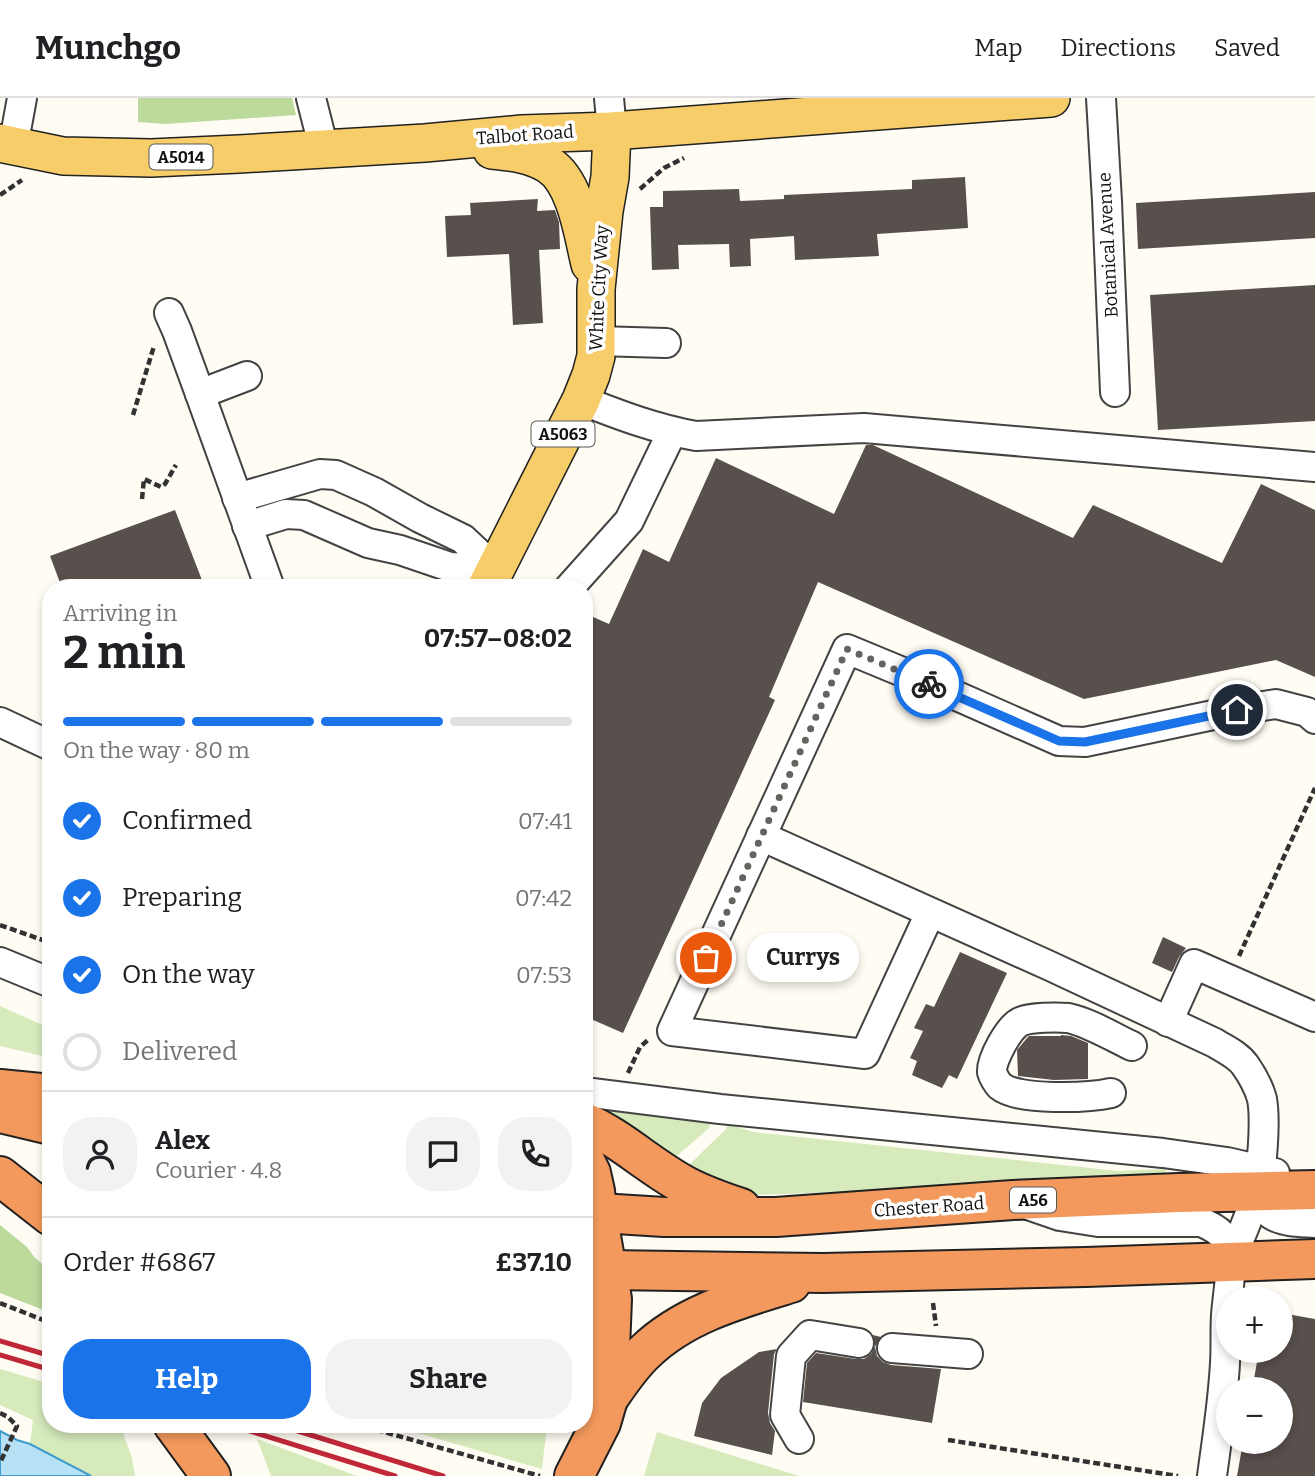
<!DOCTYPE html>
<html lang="en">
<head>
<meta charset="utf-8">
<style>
  :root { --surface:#fff; --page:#f2f2f2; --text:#202124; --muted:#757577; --line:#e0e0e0; --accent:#1a73e8 }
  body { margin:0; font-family:Bitter,serif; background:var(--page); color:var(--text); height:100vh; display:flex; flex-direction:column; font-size:26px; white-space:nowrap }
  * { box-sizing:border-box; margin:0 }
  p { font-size:23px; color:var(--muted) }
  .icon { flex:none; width:38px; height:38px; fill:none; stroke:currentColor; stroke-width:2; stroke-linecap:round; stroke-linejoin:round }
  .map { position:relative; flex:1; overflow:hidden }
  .side { position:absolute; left:42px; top:481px; width:551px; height:854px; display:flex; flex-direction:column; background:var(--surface); border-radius:28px; box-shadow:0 4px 10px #0003 }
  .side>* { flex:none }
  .tools { position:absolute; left:1216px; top:1188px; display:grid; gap:14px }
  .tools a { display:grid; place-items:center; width:77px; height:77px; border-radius:50%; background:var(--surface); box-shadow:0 4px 10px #0003; font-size:35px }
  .pin { position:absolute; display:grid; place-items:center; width:60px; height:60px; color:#fff; margin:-30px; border:4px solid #fff; border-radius:50%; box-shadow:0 2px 7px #0007 }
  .courier { position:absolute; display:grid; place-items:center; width:70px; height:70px; margin:-35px; border:5px solid #1a73e8; border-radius:50%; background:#fff; color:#222; box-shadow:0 2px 9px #0007 }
  .bubble { position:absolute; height:49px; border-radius:24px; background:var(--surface); box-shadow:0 4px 10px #0003; font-size:23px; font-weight:700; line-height:49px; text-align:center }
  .headline em { font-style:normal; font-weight:700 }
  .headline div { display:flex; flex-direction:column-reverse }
  .headline { display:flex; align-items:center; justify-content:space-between; height:119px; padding:0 21px }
  h1 { font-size:46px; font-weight:700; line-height:52px }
  .bar { display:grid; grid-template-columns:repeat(4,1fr); gap:10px 7px; align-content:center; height:84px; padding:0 21px }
  .bar i { height:9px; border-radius:5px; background:var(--line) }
  .bar .selected { background:var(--accent) }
  .bar p { grid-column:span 4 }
  .line { display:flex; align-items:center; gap:18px; padding:0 21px; border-top:2px solid var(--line) }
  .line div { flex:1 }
  .round { display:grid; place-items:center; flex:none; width:74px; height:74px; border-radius:28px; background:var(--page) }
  ol { padding:0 21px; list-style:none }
  li { display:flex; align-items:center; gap:21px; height:77px }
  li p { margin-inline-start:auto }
  li .icon { padding:7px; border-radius:50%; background:var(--accent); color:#fff; stroke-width:4 }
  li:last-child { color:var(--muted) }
  li i { width:38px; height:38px; border:4px solid var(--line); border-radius:50% }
  .action { display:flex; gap:14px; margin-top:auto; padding:14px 21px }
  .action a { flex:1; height:80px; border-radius:28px; background:var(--accent); color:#fff; font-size:28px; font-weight:700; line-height:80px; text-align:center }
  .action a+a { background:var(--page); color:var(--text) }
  header { display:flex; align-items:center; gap:42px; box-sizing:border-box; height:98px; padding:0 35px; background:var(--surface); border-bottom:2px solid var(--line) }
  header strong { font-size:33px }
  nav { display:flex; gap:38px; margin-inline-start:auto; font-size:24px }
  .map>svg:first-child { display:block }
  .green { fill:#d6eabc }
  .forest { fill:#bbda9b }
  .water { fill:#b7e2f6; stroke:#3f9ccc; stroke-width:2 }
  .building { fill:#58504c }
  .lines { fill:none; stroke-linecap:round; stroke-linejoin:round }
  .minor-casing { stroke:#434343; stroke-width:32 }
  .major-casing { stroke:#212121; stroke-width:40 }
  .highway-casing { stroke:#212121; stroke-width:42 }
  .path { stroke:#323232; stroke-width:4.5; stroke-dasharray:7 3.5; stroke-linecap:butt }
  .minor { stroke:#fff; stroke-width:28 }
  .major { stroke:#f7cd6a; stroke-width:37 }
  .highway { stroke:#f3995d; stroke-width:38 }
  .rail { stroke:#c02838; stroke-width:5 }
  .done { stroke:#64635f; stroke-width:7; stroke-dasharray:0 12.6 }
  .route { stroke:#1a73e8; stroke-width:9 }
  .labels { text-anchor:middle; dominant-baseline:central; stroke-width:7; stroke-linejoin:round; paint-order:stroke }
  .shield { fill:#fff; stroke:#585858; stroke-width:2 }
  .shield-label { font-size:16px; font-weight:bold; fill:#101010 }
  .street-label { font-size:18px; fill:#101010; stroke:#fff }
</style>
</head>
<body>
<header>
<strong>Munchgo</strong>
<nav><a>Map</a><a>Directions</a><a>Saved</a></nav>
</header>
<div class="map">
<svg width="1315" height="1378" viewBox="0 0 1315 1378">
  <rect width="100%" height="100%" fill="#fffcf3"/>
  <!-- green -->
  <g class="green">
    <polygon points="0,908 51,931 51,960 0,948"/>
    <polygon points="598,1007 711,1021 709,1030 669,1065 596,1011"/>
    <polygon points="728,1026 753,1034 1118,1073 1166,1071 1166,1083 756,1097 736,1094 688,1068 726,1031"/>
    <polygon points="0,1271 51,1286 51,1326 120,1327 132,1360 135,1378 91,1378 30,1346 33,1322 0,1307"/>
    <polygon points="390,1327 547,1327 542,1371"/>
    <polygon points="657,1334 799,1378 644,1378"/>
    <polygon points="257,1341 357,1378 271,1378"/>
  </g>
  <!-- forest -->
  <g class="forest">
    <polygon points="138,0 292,0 296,17 165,26 138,24"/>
    <polygon points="0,1127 27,1149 35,1160 51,1173 51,1215 0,1195"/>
  </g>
  <!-- water -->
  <polygon class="water" points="0,1333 17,1342 30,1346 91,1378 0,1378"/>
  <!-- building -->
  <g class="building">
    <polygon points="965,79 968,130 877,136 879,158 795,162 794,138 750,141 751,168 730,169 729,146 678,147 679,171 652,172 650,109 663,109 663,93 739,91 740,103 784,101 784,97 912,91 912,82"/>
    <polygon points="1315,94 1315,140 1138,151 1136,105"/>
    <polygon points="538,101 537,113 555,112 559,124 560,151 539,152 543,225 513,227 509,156 447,159 445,118 471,117 470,105"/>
    <polygon points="1315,187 1315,323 1158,332 1150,197"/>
    <polygon points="866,347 873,347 1073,440 1093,407 1222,465 1261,386 1315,412 1315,579 1276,562 1084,601 818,484 769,599 775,602 623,935 584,918 584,515 609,526 643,451 669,464 716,360 834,416"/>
    <polygon points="175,412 205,490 62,490 50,458"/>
    <polygon points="1163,839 1186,850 1179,859 1172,874 1152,865"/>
    <polygon points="960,854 1007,875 957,981 949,977 942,990 912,977 917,963 910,960 923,933 914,930 926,906 934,909"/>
    <polygon points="1061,937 1071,938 1088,945 1088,981 1054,982 1018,978 1017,952 1027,940 1029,938 1061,938"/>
    <polygon points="1281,1215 1315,1221 1315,1378 1237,1378 1243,1344 1281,1344 1281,1292 1252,1292 1259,1253 1281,1253"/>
    <polygon points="873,1237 881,1239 875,1249 877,1258 883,1264 891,1267 941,1271 932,1325 803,1304 807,1265 816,1255 856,1261 864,1261 871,1256 875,1248"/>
    <polygon points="777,1251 774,1256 768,1315 770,1325 775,1333 772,1357 694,1338 702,1305 721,1280 759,1254"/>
  </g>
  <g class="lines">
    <!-- minor casing -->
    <g class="minor-casing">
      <g id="minor">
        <polyline points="311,0 324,51"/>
        <polyline points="609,0 612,33"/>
        <polyline points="1101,0 1107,103 1115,294"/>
        <polyline points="13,49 22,0"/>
        <polyline points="169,215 177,233 200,296 270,490"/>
        <polyline points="597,243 666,245"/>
        <polyline points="200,296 247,278"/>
        <path d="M581,302C619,317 656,331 696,338L864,330L1315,369"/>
        <polyline points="237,400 320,376 336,377 374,394 420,420 463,441 495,471"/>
        <polyline points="247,428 286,416 304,417 368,445 400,452 450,469 495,471"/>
        <polyline points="569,490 629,423 672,334"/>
        <polyline points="0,624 51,648"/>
        <path d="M761,738L1050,868L1215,945C1226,952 1238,957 1245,967C1252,977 1259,990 1262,1001C1266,1023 1262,1071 1257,1093C1251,1117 1239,1141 1230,1164"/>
        <polyline points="930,815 865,956 672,933 847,551 905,575 1059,643 1085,644 1237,612 1276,606 1307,614 1315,621"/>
        <polyline points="0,864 51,885"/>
        <polyline points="1168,924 1194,866 1315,919"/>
        <polyline points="584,994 720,1011 1163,1055 1227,1064 1275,1075"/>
        <path d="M1111,995C1088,1000 1018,1003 1000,988C997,985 993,978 992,974C991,962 1009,929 1020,924C1029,919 1058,919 1068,920C1088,924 1113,939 1132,948"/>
        <path d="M1257,1093C1265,1125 1287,1123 1315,1125"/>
        <path d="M1031,1108L1060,1118L1098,1124H1201C1214,1129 1227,1137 1230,1152C1233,1167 1227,1201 1226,1217C1225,1233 1226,1249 1225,1265C1223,1303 1217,1341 1212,1378"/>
        <polyline points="892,1250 968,1256"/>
        <polyline points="799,1341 785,1317 791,1258 810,1237 859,1245"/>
      </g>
    </g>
    <!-- major casing -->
    <g class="major-casing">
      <g id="major">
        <polyline points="0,45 63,58 151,60 239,56 425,45 522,36 612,33 1051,0"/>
        <path d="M492,52C512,54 532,56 549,67C576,84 583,137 590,166"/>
        <polyline points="486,490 581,302 591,277 596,258 596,191 604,113 610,79 612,33"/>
      </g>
    </g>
    <!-- highway casing -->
    <g class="highway-casing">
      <g id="highway">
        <polyline points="0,991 51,996"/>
        <polyline points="0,1015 51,1027"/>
        <path d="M584,1024C621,1040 650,1069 686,1088C703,1097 723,1104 741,1110"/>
        <polyline points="0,1078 51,1118"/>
        <polyline points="584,1114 664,1119 776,1119 1013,1102 1178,1095 1315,1092"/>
        <polyline points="584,1170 607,1172 823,1175 1086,1169 1315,1161"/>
        <path d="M608,1301C619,1285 630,1268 645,1254C684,1216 739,1201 791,1185"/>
        <polyline points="173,1326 211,1378"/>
        <polyline points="574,1378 601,1325 608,1301 612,1201 597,1115 595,1093 591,1075 584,1061"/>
      </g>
    </g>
    <!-- path -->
    <g class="path">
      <polyline points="640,91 664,70 684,60"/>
      <polyline points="0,97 22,82"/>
      <polyline points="133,317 154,248"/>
      <polyline points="142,401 144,381 161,389 165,386 176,367"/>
      <polyline points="0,827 51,845"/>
      <polyline points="1239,858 1315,690"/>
      <polyline points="628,975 640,949 649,941"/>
      <polyline points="0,1205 51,1225"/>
      <polyline points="933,1205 936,1228"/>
      <polyline points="0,1315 8,1319 17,1328 0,1365"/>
      <polyline points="356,1326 540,1378"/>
      <polyline points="948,1342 1178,1378"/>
    </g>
    <!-- minor -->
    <use href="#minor" class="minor"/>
    <!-- major -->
    <use href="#major" class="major"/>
    <!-- highway -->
    <use href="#highway" class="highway"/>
    <!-- rail -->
    <g class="rail">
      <polyline points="0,1243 51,1258"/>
      <polyline points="0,1257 51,1272"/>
      <polyline points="227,1326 395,1378"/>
      <polyline points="275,1326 443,1378"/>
    </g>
  </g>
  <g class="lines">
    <!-- done -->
    <polyline class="done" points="706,860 847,551 929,586"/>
    <!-- route -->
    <polyline class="route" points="929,586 1059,643 1085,644 1237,612"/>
  </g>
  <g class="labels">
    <!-- shield labels -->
    <g class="shield">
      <rect x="149.5" y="46.5" width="63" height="25" rx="5"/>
      <rect x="531.5" y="323.5" width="63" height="25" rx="5"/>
      <rect x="1010" y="1089.5" width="46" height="25" rx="5"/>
    </g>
    <g class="shield-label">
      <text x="181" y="59">A5014</text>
      <text x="563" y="336">A5063</text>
      <text x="1033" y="1102">A56</text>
    </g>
    <!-- street labels -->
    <g class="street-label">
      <text transform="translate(525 37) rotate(-4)">Talbot Road</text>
      <text transform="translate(1108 147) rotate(-93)">Botanical Avenue</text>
      <text transform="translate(599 190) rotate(-87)">White City Way</text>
      <text transform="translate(929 1109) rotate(-4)">Chester Road</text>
    </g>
  </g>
</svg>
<div class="tools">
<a>+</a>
<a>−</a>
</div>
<div class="pin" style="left:706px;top:860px;background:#ea580c"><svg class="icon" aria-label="bag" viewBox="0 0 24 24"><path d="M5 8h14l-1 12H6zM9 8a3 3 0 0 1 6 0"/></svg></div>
<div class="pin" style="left:1237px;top:612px;background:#1f2937"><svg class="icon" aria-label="home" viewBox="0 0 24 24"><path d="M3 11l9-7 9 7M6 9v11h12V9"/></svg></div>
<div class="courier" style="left:929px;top:586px"><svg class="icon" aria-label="bike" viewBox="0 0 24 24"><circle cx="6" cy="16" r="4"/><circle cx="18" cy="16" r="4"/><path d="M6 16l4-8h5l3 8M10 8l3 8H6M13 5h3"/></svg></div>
<div class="bubble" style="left:747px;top:835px;width:112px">Currys</div>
<section class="side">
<div class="headline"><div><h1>2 min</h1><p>Arriving in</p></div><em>07:57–08:02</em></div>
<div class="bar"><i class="selected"></i><i class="selected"></i><i class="selected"></i><i></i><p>On the way · 80 m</p></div>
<ol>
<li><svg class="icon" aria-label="check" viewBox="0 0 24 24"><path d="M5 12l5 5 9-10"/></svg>Confirmed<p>07:41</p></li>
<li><svg class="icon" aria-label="check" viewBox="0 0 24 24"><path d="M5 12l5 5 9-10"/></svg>Preparing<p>07:42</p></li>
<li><svg class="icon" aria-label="check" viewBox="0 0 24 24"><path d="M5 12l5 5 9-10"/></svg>On the way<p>07:53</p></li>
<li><i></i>Delivered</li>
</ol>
<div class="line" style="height:126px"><a class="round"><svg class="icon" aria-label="person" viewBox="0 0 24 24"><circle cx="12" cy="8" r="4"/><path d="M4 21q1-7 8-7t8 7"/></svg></a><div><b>Alex</b><p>Courier · 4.8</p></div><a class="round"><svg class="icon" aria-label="chat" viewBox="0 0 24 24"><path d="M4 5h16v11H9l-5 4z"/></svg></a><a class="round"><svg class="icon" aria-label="phone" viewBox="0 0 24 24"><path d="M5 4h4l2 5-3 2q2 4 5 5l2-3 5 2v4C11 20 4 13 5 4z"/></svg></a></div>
<div class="line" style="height:91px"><div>Order #6867</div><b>£37.10</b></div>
<div class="action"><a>Help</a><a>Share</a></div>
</section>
</div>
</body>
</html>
